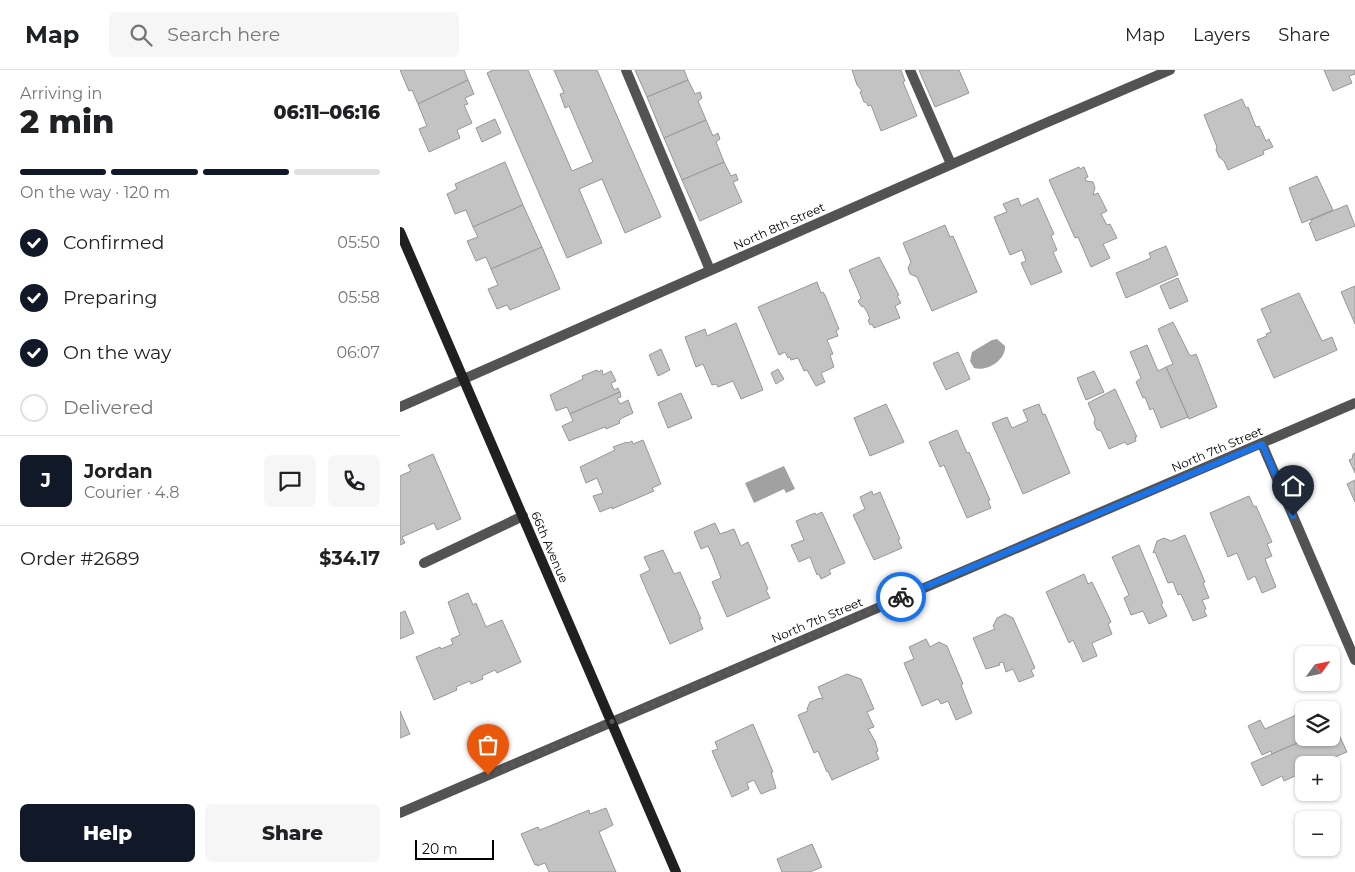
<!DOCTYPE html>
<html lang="en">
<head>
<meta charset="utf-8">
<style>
  :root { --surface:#fff; --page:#f6f6f6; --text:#202124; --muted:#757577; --line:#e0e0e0; --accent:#111827 }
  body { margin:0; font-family:Montserrat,sans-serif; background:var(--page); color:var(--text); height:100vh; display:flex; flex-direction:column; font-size:19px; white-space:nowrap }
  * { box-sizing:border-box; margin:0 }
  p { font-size:16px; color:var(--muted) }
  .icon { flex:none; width:28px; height:28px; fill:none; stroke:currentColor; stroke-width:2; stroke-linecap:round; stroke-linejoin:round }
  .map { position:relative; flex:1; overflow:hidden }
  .side { display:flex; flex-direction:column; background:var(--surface); width:400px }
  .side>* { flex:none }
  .needle { width:32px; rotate:57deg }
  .fabs { position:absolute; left:895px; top:576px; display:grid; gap:10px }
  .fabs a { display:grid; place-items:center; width:45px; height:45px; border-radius:8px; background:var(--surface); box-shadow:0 1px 4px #0004; font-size:25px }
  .scale { position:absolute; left:15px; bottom:12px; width:79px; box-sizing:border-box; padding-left:5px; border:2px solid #000; border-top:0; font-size:14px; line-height:18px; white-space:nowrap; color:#000; -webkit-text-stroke:4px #fff; paint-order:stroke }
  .pin { position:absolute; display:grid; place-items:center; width:42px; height:42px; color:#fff; margin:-51px -21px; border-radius:50% 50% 50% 0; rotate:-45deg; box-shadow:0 0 5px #0007 }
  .pin .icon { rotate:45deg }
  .courier { position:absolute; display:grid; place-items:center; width:50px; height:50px; margin:-25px; border:4px solid #1a73e8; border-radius:50%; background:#fff; color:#222; box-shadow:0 1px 6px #0007 }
  .overview em { font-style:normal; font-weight:800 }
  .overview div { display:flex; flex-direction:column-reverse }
  .overview { display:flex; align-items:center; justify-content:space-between; height:85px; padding:0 20px }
  h1 { font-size:32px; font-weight:800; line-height:38px }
  .bar { display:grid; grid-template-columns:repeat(4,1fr); gap:8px 5px; align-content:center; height:60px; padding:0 20px }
  .bar i { height:6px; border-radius:4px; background:var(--line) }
  .bar .active { background:var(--accent) }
  .bar p { grid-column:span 4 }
  .line { display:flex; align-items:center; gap:12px; padding:0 20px; border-top:1px solid var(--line) }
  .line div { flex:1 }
  .round { display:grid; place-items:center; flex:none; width:52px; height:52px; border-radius:8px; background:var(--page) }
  ol { padding:0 20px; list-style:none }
  li { display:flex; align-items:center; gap:15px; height:55px }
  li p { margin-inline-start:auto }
  li .icon { padding:5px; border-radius:50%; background:var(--accent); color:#fff; stroke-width:4 }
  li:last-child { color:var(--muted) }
  li i { width:28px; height:28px; border:2px solid var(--line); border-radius:50% }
  .cta { display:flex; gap:10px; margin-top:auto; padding:10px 20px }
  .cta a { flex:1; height:58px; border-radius:8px; background:var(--accent); color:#fff; font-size:20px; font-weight:800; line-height:58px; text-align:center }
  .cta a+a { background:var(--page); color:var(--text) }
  header { display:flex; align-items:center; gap:30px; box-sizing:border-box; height:70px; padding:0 25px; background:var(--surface); border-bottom:1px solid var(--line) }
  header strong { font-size:24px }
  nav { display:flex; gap:28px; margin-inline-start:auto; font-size:18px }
  .search { width:350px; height:45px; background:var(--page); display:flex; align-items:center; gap:12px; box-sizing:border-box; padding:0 18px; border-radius:8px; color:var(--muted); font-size:19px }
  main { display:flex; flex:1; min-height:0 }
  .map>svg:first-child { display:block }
  .water { fill:#a1a1a1 }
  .building { fill:#c3c3c3; stroke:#979797 }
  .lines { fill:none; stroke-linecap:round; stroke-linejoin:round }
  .lane { stroke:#535353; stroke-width:10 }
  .street { stroke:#535353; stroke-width:10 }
  .secondary { stroke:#202020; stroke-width:10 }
  .done { stroke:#595959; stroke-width:5; stroke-dasharray:0 9 }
  .route { stroke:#1a73e8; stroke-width:6 }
  .labels { text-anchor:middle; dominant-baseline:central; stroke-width:4.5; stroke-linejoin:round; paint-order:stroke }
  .street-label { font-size:12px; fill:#000; stroke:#fff }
</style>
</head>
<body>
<header>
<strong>Map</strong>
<div class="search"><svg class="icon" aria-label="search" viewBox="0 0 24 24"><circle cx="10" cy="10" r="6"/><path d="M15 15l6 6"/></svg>Search here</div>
<nav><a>Map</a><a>Layers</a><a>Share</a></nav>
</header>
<main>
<section class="side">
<div class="overview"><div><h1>2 min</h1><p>Arriving in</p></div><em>06:11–06:16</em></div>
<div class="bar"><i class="active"></i><i class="active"></i><i class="active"></i><i></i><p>On the way · 120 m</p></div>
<ol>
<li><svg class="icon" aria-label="check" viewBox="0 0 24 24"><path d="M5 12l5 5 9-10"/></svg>Confirmed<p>05:50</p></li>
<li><svg class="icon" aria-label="check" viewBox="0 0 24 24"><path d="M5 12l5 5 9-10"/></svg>Preparing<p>05:58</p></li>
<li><svg class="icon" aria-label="check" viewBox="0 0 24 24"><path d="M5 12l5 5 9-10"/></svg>On the way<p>06:07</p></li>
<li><i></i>Delivered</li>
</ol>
<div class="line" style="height:90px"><b class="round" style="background:var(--accent);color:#fff">J</b><div><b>Jordan</b><p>Courier · 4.8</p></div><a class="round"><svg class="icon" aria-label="chat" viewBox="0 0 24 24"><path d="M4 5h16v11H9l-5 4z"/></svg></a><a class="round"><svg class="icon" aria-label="phone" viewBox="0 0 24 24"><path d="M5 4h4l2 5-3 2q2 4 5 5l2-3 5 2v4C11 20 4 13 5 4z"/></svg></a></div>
<div class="line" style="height:65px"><div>Order #2689</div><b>$34.17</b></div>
<div class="cta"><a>Help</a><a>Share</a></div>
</section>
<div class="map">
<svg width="955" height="802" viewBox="0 0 955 802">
  <rect width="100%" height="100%" fill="#fff"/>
  <!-- water -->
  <g class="water">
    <path d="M597,269L605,276C606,290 587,302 574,298L570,291L572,282L592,270Z"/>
    <polygon points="384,396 395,419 386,423 384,419 354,433 345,413"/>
  </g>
  <!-- building -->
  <g class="building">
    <polygon points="0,0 64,0 68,10 18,34 12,20 9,21"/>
    <polygon points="93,0 128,0 172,101 193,92 169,36 165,38 160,24 164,23 154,0 197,0 261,147 225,163 202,109 179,119 202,173 167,188 87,3"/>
    <polygon points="235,0 284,0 288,10 247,27"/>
    <polygon points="452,0 501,0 505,11 503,12 517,46 481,61 471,35 468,36 466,32 464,32 460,22 462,21 457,15"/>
    <polygon points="519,0 559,0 569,23 535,37"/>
    <polygon points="924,0 955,0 955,4 949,6 952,13 933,21"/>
    <polygon points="68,10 74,24 65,28 68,34 64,35 72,53 57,60 60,68 29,82 19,59 27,56 18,34"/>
    <polygon points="288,10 295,24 300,22 302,28 298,31 306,50 264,68 247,27"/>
    <polygon points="842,29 846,38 848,37 856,57 859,56 866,71 869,69 873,77 863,81 864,84 828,100 824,91 819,87 816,80 817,77 804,45"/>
    <polygon points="95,49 101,63 82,72 76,58"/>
    <polygon points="306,50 313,66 318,63 320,69 316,72 324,92 282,110 264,68"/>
    <polygon points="105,92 123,135 73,157 66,140 55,144 47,124 57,119 55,114"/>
    <polygon points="324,92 331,106 336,104 338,110 333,112 342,132 300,151 282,110"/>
    <polygon points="679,97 680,99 684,97 688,107 685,108 686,111 693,112 695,118 693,125 698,123 707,141 701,144 707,155 710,154 717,168 703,174 710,188 691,197 678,167 675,168 649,110"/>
    <polygon points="917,106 933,140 902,153 889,118"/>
    <polygon points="618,128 621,136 638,128 654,164 651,166 657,180 653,182 662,202 631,215 621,193 626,191 622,180 610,185 594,147 607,142 603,134"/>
    <polygon points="123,135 142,177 91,199 86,187 76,191 67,171 78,167 73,157"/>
    <polygon points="947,135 955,156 916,171 909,153 912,152 911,150"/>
    <polygon points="545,155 550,167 553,166 577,222 532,241 517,207 510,204 508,198 511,192 503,173"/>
    <polygon points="766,176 778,205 726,228 716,203 751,188 749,183"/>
    <polygon points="142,177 160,219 110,240 107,235 97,239 88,219 98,215 91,199"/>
    <polygon points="479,187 499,225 497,226 501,233 495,236 500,248 474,258 472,254 470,255 468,250 470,249 467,242 464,237 461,236 458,231 461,228 459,223 449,200"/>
    <polygon points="778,208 788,231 770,239 760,216"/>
    <polygon points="417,212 421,223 423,222 425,225 439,259 436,261 438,266 427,270 433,284 430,285 434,297 421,303 425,312 416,316 407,300 404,301 398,288 391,290 390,287 388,288 385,282 379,285 358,237"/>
    <polygon points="955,216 955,254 941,222"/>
    <polygon points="899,223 922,271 932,267 937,280 874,308 857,270 867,266 866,264 871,262 861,239"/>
    <polygon points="773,252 789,284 791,286 796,284 817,337 789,349 766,297 773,294 758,259"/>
    <polygon points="336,253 363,320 341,329 333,311 318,317 316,314 312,315 303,294 296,297 285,267 305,259 307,266"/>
    <polygon points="747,275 758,301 766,297 788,347 761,358 753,338 750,340 745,327 743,328 736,312 741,308 730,282"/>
    <polygon points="261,279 270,300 258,306 249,285"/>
    <polygon points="558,282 570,309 546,320 533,293"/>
    <polygon points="378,299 384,309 376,314 371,303"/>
    <polygon points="197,300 198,302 202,300 203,305 211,301 216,311 211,313 214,320 218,318 220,322 170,344 167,337 156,341 150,325 183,309 182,306"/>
    <polygon points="694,301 704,322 686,330 677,308"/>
    <polygon points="715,319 737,367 735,367 736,371 727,375 725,372 709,379 701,361 697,360 694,353 695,349 688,333"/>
    <polygon points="220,322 221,327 217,328 220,334 228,330 233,343 222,348 219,351 220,353 206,359 205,357 169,371 162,356 173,351 170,344"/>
    <polygon points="281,323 292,348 268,358 258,333"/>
    <polygon points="486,334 504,372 470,386 454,348"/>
    <polygon points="639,334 643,345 645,344 670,403 623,424 592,353 607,347 612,358 628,351 623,340"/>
    <polygon points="557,360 567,383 569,382 590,430 588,431 591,438 567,448 544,395 540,397 529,372"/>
    <polygon points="243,370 261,414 252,418 254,421 212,439 212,437 200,442 193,426 203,423 197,408 186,413 180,397 215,380 213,377 227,372 228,373 232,371 233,374"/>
    <polygon points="955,383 955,403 949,390 952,389 953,384"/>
    <polygon points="33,384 61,449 37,460 34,453 2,467 5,473 0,475 0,406 11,401 8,395"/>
    <polygon points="955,410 955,432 947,414"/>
    <polygon points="472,421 473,425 480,422 500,469 498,470 502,478 474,490 453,445 465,439 460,427"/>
    <polygon points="849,426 854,437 856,436 872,472 867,474 872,486 865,489 876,517 862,523 855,506 848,510 837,483 828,487 810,443"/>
    <polygon points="422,442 445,493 429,500 431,504 421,509 419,504 417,505 410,487 399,492 391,475 404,470 396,451 415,443 416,445"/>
    <polygon points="315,453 320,464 334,459 341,476 348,472 368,519 366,520 370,528 327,547 312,512 321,508 313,487 308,476 301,479 294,462"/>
    <polygon points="785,465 805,512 803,513 809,528 802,530 806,539 804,541 807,546 793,551 781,524 778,525 773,512 768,513 755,482 753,483 757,471 764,468 771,471"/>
    <polygon points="739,475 763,533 761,534 767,546 749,554 743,541 731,545 724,528 729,525 712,487"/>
    <polygon points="263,480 274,504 280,502 301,549 299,549 303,559 270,574 240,505 250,500 244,487"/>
    <polygon points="684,504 688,514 692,512 711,552 708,554 712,564 692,573 697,586 683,592 673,570 669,573 646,522"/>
    <polygon points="68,523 73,535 76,533 86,557 102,550 121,592 97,603 95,600 82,606 83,609 71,614 70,611 56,617 57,620 34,630 16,587 40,577 41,579 53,574 51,569 60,565 48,532"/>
    <polygon points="5,541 14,563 0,569 0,543"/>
    <polygon points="605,544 613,548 635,598 631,600 634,606 619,612 613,599 606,602 603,592 599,593 600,595 586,599 573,568 595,559 593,556 597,548"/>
    <polygon points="526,569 530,577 539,572 547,576 563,614 561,615 572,643 556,650 548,631 541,634 538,629 522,636 504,593 514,589 509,577"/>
    <polygon points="447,604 461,609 474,639 467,642 474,657 468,659 475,671 478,681 476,682 479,689 432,710 428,701 427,702 418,681 414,683 398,645 408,641 407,639 410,632 420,628 423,629 418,617"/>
    <polygon points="924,632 927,640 904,640 904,668 909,668 872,684 871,681 862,685 848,656 860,650 865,659 896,645 898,641 906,637 910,638"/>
    <polygon points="0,641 10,664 0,668"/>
    <polygon points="353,654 373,702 371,702 376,718 361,724 354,710 347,713 349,719 332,727 312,681 318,679 315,672"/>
    <polygon points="935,656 947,682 935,687 932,694 904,695 904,702 884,711 882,706 862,716 851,693 909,668 931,668 931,658"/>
    <polygon points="206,738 213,755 199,762 216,802 149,802 145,793 137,796 137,794 135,795 121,764 138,757 140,760 189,740 190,744"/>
    <polygon points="412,774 422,797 410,802 382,802 377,789"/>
  </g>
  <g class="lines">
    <!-- lane -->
    <g class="lane">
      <polyline points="226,0 310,200"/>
      <polyline points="510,0 551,94"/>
      <polyline points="24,493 123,446"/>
    </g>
    <!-- street -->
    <g class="street">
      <polyline points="0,337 641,55 770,0"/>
      <polyline points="862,374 955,590"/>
      <polyline points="0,743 955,333"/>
    </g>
    <!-- secondary -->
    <polyline class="secondary" points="0,162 276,802"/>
  </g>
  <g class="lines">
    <!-- done -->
    <polyline class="done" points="88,705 501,527"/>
    <!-- route -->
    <polyline class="route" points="501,527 862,374 893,446"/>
  </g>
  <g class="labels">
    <!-- street labels -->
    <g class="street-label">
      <text transform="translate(379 156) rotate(-24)">North 8th Street</text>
      <text transform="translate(817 379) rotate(-23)">North 7th Street</text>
      <text transform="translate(150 477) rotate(67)">66th Avenue</text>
      <text transform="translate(417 550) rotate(-23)">North 7th Street</text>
    </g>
  </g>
</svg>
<div class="fabs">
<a><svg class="needle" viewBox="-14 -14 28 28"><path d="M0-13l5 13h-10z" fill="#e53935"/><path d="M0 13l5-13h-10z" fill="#757577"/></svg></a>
<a><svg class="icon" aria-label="layers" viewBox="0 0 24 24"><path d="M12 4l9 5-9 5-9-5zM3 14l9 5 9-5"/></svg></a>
<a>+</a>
<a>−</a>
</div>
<div class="scale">20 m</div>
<div class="pin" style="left:88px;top:705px;background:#ea580c"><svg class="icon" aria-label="bag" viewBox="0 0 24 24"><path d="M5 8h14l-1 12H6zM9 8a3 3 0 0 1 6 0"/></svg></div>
<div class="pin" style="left:893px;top:446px;background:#1f2937"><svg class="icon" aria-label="home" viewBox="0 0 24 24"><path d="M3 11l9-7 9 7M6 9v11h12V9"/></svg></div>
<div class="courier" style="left:501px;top:527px"><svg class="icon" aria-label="bike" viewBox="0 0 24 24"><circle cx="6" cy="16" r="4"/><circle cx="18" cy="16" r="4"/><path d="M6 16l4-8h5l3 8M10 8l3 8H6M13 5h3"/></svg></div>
</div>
</main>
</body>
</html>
